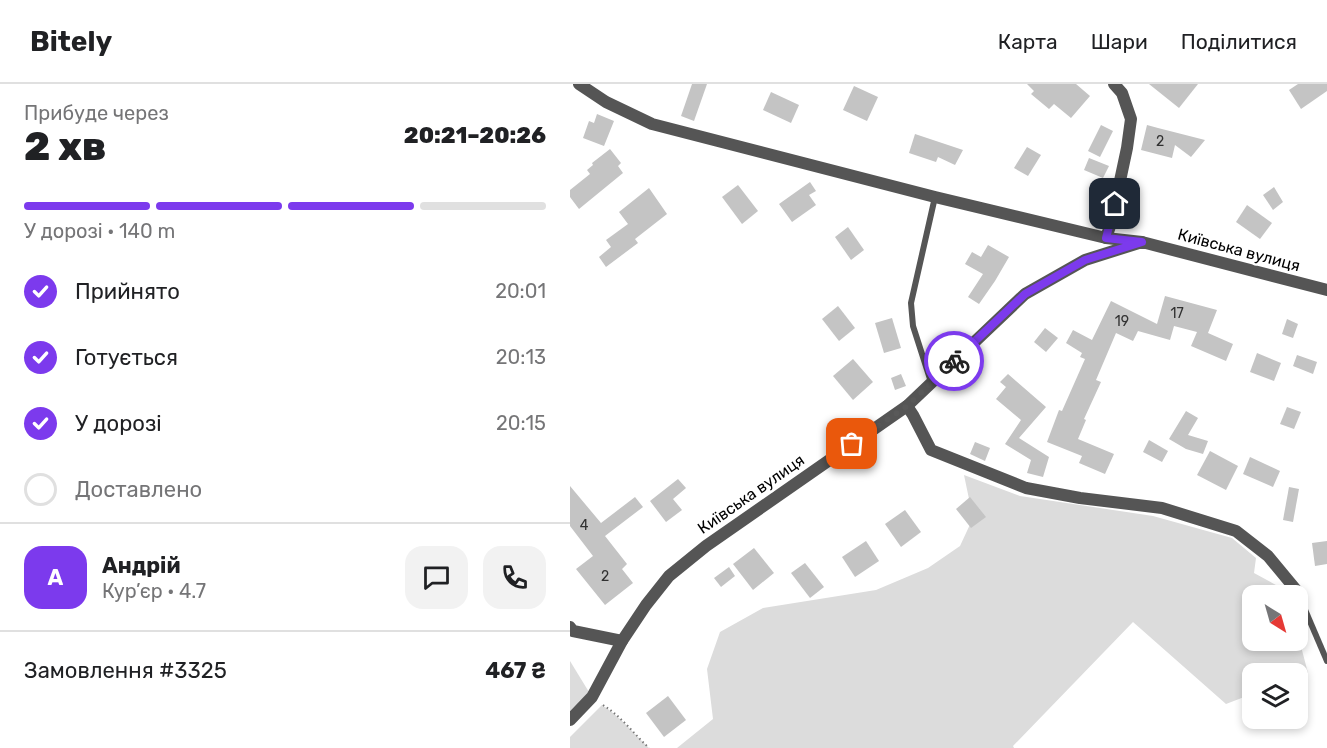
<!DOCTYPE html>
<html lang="uk">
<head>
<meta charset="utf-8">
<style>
  :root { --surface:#fff; --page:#f2f2f2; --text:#202124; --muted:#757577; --line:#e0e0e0; --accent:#7c3aed }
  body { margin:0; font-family:Rubik,sans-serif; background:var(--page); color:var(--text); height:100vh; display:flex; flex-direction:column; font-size:22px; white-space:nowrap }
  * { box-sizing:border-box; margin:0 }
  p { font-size:20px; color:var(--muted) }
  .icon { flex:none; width:33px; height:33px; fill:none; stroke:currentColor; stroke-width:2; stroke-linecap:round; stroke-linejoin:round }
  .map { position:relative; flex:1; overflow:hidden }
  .details { display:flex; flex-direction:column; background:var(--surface); width:570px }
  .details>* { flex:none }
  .needle { width:39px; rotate:143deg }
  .tools { position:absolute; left:672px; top:501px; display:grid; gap:12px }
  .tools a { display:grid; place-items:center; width:66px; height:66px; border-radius:12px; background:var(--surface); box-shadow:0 3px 9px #0003; font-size:30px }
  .pin { position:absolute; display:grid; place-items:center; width:51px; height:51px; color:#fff; margin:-26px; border-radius:12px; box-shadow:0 3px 9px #0006 }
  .courier { position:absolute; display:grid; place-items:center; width:60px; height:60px; margin:-30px; border:4px solid #7c3aed; border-radius:50%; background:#fff; color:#222; box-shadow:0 2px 8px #0007 }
  .headline em { font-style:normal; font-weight:800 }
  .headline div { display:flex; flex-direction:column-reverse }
  .headline { display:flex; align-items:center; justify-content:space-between; height:102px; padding:0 24px }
  h1 { font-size:39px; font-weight:800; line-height:45px }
  .bar { display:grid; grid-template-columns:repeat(4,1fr); gap:9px 6px; align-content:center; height:72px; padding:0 24px }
  .bar i { height:8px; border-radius:4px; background:var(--line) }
  .bar .selected { background:var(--accent) }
  .bar p { grid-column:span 4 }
  .line { display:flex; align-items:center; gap:15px; padding:0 24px; border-top:2px solid var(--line) }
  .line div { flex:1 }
  .round { display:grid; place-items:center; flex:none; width:63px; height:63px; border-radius:18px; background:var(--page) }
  ol { padding:0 24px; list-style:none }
  li { display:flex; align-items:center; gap:18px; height:66px }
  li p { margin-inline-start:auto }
  li .icon { padding:6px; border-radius:50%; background:var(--accent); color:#fff; stroke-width:4 }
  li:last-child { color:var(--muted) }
  li i { width:33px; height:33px; border:3px solid var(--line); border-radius:50% }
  header { display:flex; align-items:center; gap:36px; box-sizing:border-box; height:84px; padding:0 30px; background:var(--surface); border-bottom:2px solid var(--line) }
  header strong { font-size:28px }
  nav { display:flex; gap:33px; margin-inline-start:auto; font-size:21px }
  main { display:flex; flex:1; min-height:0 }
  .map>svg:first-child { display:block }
  .green { fill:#dcdcdc }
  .building { fill:#c4c4c4 }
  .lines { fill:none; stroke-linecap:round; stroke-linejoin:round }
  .path { stroke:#777; stroke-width:2; stroke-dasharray:1.5 3; stroke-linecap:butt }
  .service { stroke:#555; stroke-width:6 }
  .minor { stroke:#555; stroke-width:12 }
  .tertiary { stroke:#555; stroke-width:12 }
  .done { stroke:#595959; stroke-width:6; stroke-dasharray:0 10.8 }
  .route { stroke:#7c3aed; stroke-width:8 }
  .labels { text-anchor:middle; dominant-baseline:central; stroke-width:4.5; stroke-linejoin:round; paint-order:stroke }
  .number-label { font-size:14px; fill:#313131 }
  .street-label { font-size:16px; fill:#000; stroke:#fff }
</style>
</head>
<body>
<header>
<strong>Bitely</strong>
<nav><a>Карта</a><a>Шари</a><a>Поділитися</a></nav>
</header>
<main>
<section class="details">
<div class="headline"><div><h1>2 хв</h1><p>Прибуде через</p></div><em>20:21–20:26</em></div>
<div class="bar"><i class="selected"></i><i class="selected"></i><i class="selected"></i><i></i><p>У дорозі · 140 m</p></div>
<ol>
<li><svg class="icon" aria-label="check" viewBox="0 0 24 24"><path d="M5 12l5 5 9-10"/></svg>Прийнято<p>20:01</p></li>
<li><svg class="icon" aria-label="check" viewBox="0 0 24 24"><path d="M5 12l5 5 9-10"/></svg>Готується<p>20:13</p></li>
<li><svg class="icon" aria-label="check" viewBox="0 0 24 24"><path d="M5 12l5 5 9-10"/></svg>У дорозі<p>20:15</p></li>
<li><i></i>Доставлено</li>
</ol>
<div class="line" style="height:108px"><b class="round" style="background:var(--accent);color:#fff">А</b><div><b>Андрій</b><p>Кур’єр · 4.7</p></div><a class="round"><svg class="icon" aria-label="chat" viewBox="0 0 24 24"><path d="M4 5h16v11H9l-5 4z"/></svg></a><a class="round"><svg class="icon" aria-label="phone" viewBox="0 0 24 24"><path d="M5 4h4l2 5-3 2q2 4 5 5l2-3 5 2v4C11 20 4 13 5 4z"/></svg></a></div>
<div class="line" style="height:78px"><div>Замовлення #3325</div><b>467 ₴</b></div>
</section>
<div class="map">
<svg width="757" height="664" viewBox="0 0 757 664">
  <rect width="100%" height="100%" fill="#fff"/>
  <!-- green -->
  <g class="green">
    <polygon points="394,391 450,412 583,432 662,454 686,474 684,489 715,506 717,511 682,512 682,556 728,556 728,551 738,589 728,593 728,590 682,590 682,610 656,620 563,538 443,662 444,664 107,664 143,635 137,585 150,548 193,524 306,506 358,484 390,462 403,434"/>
    <polygon points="0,577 22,613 0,636"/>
    <path d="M32,621C50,632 64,650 79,664H0V653Z"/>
  </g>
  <!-- building -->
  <g class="building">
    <polygon points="122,0 137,0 124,37 111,32"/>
    <polygon points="457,0 506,0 520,12 501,34 484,20 479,25 461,10 464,7"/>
    <polygon points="579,0 628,0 609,24"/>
    <polygon points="728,0 757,0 757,7 731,25 719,6"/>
    <polygon points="284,2 308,13 297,37 273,26"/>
    <polygon points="201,8 229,21 221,39 193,26"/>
    <polygon points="27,30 44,37 34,62 13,54 19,37 24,39"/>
    <polygon points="531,41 543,47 530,73 518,67"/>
    <polygon points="577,41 588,44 635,56 621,73 605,61 602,74 571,66"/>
    <polygon points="345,50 393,66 385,81 368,73 366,78 339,69"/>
    <polygon points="457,63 471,71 458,92 444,84"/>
    <polygon points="40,65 51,79 48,82 53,89 9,125 0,113 0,106 20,90 17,86 23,81 22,79"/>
    <polygon points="519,74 539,82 533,94 514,86"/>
    <polygon points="240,98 246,107 239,111 246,121 222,138 209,120"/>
    <polygon points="168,101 188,127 172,140 152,113"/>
    <polygon points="704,103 713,118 703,126 693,111"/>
    <polygon points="79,104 97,130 65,155 68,159 36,183 29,173 41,163 36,156 58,140 49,128"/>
    <polygon points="677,121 702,139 690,155 666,138"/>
    <polygon points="278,143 294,166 281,176 265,153"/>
    <polygon points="418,161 439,173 425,197 409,220 398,213 413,190 395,180 402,168 411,173"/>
    <polygon points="595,212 647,226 638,249 663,260 656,277 621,262 627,248 604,242 600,256 568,247 563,257 546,249 526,296 531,298 514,335 516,336 508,355 544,370 535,390 509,379 512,372 477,358 489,326 492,327 515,275 510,273 512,269 496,259 503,246 522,256 541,217 587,240"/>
    <polygon points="268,222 285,244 269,257 252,235"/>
    <polygon points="322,234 331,264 314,269 305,239"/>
    <polygon points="717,235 728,240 723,254 712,250"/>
    <polygon points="475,244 488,254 476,268 464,258"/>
    <polygon points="687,269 711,279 704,297 680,288"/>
    <polygon points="727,271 747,278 743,290 723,282"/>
    <polygon points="283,275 303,298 283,316 263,292"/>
    <polygon points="331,290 336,302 325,306 321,294"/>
    <polygon points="438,290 476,323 449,354 479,373 473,393 457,389 461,376 435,360 451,336 426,315 436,303 430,298"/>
    <polygon points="717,323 731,328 724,345 710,340"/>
    <polygon points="616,327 628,334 618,351 638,357 633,370 616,365 599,355"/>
    <polygon points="579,356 598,367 592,378 573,368"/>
    <polygon points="405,358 420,364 415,377 400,370"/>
    <polygon points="640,367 668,382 656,406 627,391"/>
    <polygon points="680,373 710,387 703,403 673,390"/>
    <polygon points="108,395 116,404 103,415 112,426 96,438 80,417"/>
    <polygon points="0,402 31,439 65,413 73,423 35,452 57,480 52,485 63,499 35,521 6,485 23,472 0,442"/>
    <polygon points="719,403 729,405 723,438 713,436"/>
    <polygon points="400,413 416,433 401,444 386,425"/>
    <polygon points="335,426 351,448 331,463 315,440"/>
    <polygon points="296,457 309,477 285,493 272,473"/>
    <polygon points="757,457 757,480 745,482 742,459"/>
    <polygon points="184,464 204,489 183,506 163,480"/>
    <polygon points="235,479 254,503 240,514 221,489"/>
    <polygon points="159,483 165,492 151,503 144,494"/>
    <polygon points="98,612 116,636 94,653 76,629"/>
  </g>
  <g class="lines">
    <!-- path -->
    <path class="path" d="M33,621C51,632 64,650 79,664"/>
    <!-- service -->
    <g class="service">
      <polyline points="361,298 343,242 341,219 365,113"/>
      <polyline points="727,507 757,577"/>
    </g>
    <!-- minor -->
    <g class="minor">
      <polyline points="9,0 36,18 82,40 365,113 536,154 572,158"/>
      <polyline points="536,154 541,139 557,64 561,35 552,9 544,0"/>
      <polyline points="337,322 343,331 361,366 456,404 510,414 592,424 666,447 698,472 727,507"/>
      <polyline points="0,543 3,547 52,557"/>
    </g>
    <!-- tertiary -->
    <polyline class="tertiary" points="0,636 22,613 52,557 76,521 99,492 136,462 337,322 455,210 515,176 572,158 757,206"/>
  </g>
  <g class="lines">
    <!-- done -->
    <polyline class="done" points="282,360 337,322 384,277"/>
    <!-- route -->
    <polyline class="route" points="384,277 455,210 515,176 572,158 536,154 545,120"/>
  </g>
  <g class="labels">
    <!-- number labels -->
    <g class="number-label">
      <text x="590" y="57">2</text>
      <text x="607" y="229">17</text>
      <text x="552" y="237">19</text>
      <text x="14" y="441">4</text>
      <text x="35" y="492">2</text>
    </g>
    <!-- street labels -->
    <g class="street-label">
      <text transform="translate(669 166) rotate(15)">Київська вулиця</text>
      <text transform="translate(181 410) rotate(-35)">Київська вулиця</text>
    </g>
  </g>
</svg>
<div class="tools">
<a><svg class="needle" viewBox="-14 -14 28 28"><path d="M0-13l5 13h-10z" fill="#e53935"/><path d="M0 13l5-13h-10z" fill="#757577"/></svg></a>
<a><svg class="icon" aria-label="layers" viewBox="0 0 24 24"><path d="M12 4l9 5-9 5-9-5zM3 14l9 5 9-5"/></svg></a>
</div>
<div class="pin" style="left:282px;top:360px;background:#ea580c"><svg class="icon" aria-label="bag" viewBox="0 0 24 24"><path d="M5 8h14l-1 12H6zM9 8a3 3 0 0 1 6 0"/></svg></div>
<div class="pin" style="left:545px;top:120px;background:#1f2937"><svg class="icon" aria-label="home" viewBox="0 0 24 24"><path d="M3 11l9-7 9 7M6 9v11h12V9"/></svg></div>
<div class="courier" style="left:384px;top:277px"><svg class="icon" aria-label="bike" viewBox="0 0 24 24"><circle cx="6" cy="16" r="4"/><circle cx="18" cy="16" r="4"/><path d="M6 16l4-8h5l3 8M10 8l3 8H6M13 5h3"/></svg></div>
</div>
</main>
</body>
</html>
